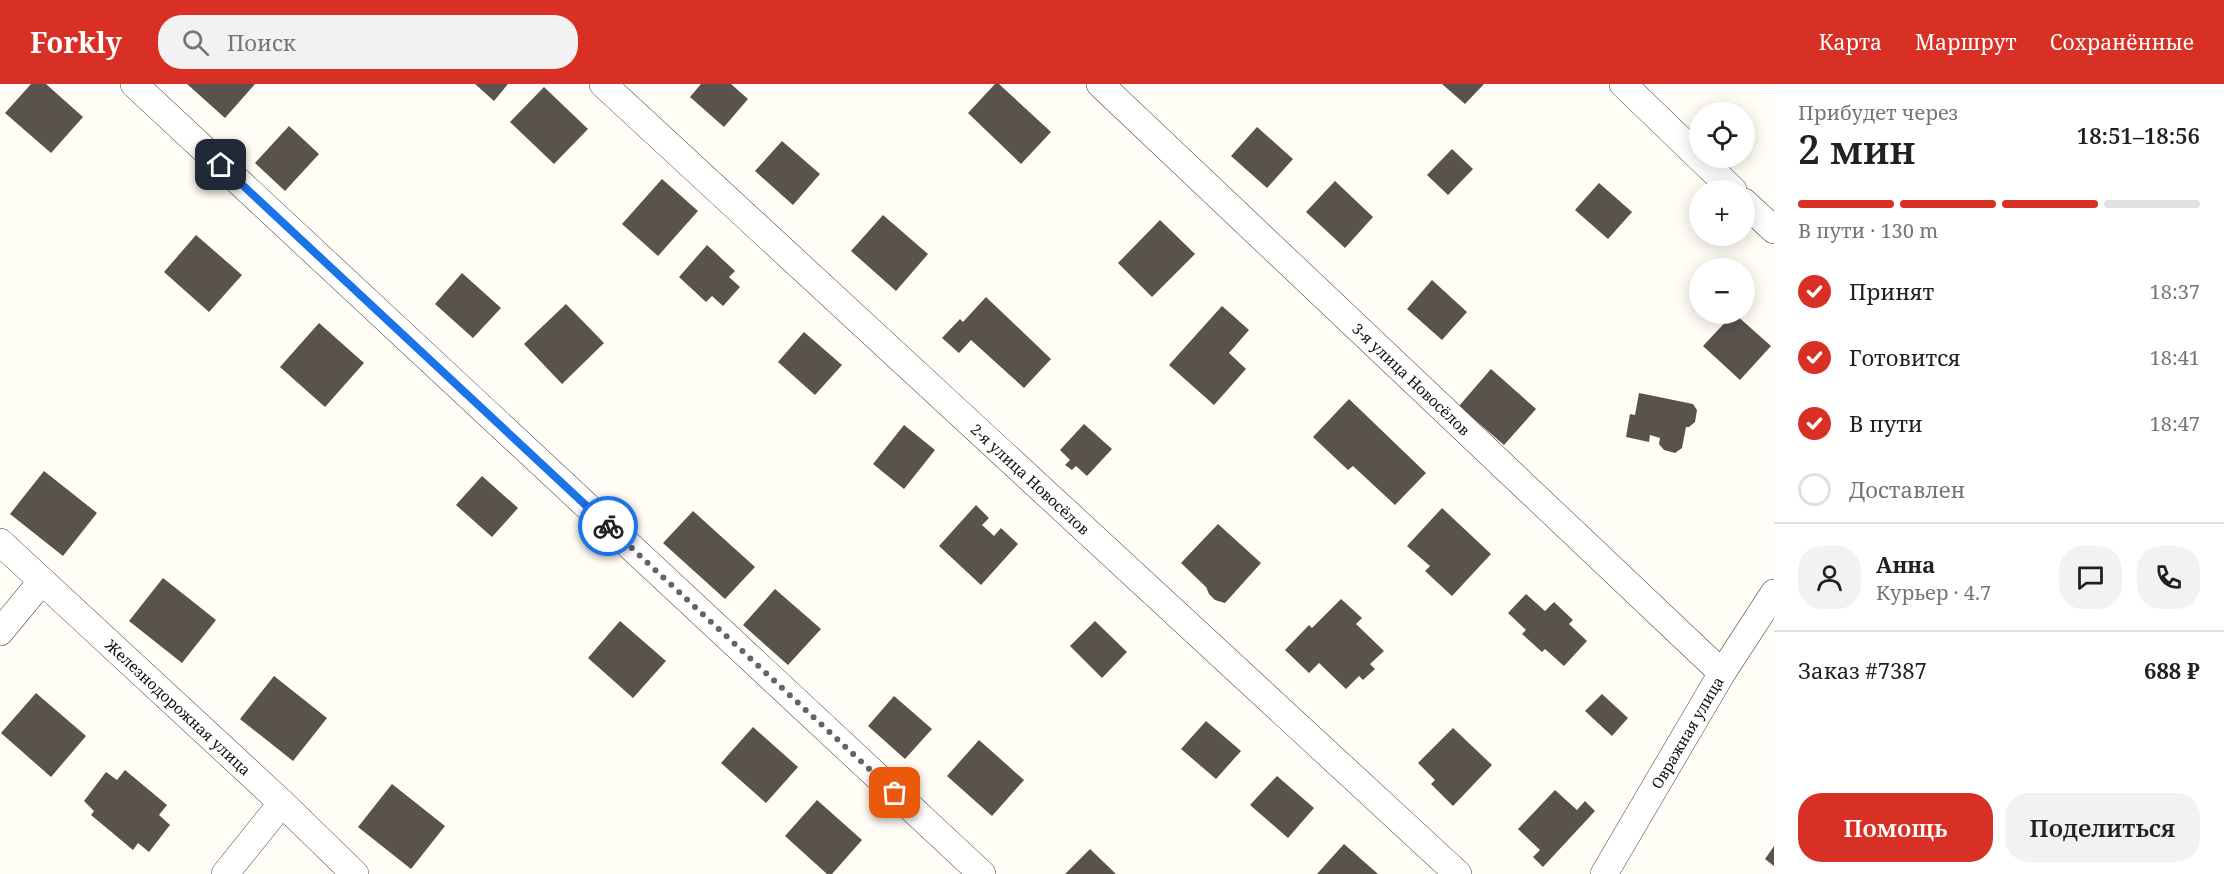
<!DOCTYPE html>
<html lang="ru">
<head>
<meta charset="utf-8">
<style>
  :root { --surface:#fff; --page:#f2f2f2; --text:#202124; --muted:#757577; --line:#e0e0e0; --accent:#d93025 }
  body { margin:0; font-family:"Noto Serif",serif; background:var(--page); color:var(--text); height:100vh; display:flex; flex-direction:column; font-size:22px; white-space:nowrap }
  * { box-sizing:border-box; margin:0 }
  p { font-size:20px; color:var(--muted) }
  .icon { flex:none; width:33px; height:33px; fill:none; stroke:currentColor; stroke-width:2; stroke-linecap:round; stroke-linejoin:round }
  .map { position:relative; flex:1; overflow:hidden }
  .details { display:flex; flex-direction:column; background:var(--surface); width:450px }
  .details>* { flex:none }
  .controls { position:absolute; left:1689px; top:18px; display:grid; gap:12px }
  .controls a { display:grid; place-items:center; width:66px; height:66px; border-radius:50%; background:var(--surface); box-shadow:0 3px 15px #0003; font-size:30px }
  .pin { position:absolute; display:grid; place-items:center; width:51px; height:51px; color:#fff; margin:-26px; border-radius:12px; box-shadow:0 3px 9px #0006 }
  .courier { position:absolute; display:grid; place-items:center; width:60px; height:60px; margin:-30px; border:4px solid #1a73e8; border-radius:50%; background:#fff; color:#222; box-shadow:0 2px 8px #0007 }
  .head em { font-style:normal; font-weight:600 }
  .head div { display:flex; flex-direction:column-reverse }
  .head { display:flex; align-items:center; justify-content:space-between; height:102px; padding:0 24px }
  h1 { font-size:39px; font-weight:600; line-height:45px }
  .bar { display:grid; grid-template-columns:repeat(4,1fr); gap:9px 6px; align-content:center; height:72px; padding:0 24px }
  .bar i { height:8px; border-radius:4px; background:var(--line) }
  .bar .on { background:var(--accent) }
  .bar p { grid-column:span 4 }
  .line { display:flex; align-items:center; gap:15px; padding:0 24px; border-top:2px solid var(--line) }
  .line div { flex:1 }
  .round { display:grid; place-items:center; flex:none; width:63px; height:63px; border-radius:24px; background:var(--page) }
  ol { padding:0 24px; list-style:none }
  li { display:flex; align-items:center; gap:18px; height:66px }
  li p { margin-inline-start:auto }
  li .icon { padding:6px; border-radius:50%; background:var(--accent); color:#fff; stroke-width:4 }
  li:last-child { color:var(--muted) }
  li i { width:33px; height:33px; border:3px solid var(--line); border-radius:50% }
  .cta { display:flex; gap:12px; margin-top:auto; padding:12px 24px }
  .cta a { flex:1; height:69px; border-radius:24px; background:var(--accent); color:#fff; font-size:24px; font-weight:600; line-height:69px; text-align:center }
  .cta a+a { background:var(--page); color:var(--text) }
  header { display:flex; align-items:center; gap:36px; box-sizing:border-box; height:84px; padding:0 30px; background:var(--accent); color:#fff }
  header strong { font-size:28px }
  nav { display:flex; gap:33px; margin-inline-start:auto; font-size:21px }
  .search { width:420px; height:54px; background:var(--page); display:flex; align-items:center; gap:15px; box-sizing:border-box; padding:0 21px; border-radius:24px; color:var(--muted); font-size:22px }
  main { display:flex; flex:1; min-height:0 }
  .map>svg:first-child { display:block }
  .building { fill:#5a524d }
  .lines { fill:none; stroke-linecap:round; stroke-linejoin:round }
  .street-casing { stroke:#444; stroke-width:28 }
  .street { stroke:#fff; stroke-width:27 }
  .done { stroke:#646461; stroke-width:6; stroke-dasharray:0 10.8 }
  .route { stroke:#1a73e8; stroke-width:8 }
  .labels { text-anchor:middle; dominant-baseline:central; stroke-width:6; stroke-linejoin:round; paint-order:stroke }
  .street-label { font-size:15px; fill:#111; stroke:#fff }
</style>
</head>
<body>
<header>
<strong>Forkly</strong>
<div class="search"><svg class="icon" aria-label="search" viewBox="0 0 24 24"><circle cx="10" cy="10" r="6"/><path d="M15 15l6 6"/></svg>Поиск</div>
<nav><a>Карта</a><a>Маршрут</a><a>Сохранённые</a></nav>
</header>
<main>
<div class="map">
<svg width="1774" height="790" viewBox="0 0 1774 790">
  <rect width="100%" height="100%" fill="#fffdf5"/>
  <!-- building -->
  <g class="building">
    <polygon points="31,0 46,0 83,33 51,69 5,29"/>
    <polygon points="187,0 255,0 225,34"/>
    <polygon points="475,0 508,0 494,17"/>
    <polygon points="701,0 731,0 748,15 724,43 690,13"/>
    <polygon points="995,0 999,0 1051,48 1021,80 968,29"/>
    <polygon points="1442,0 1484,0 1465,20"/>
    <polygon points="544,3 588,45 554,80 510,38"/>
    <polygon points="289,42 319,70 285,107 255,79"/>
    <polygon points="1257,43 1293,75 1267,104 1231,72"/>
    <polygon points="782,57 820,90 793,121 755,87"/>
    <polygon points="1452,65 1473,85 1448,111 1427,91"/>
    <polygon points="662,95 698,127 658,172 622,140"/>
    <polygon points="1335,97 1373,133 1345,164 1306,128"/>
    <polygon points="1599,99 1632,128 1608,155 1575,126"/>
    <polygon points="883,131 928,170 896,207 851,167"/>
    <polygon points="1160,136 1195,170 1152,213 1118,179"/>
    <polygon points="196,151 242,191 209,228 164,188"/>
    <polygon points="707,161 735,187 729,193 740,203 723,222 712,212 706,218 679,193"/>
    <polygon points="462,189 501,224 473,254 435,220"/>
    <polygon points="1432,196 1467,228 1442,256 1407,225"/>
    <polygon points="986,213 1051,275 1024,304 971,256 959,269 942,254 960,235 963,238"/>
    <polygon points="566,220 604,259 562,300 524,260"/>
    <polygon points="1222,222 1249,246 1229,269 1246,285 1214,321 1169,281"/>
    <polygon points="1733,230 1735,230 1771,262 1740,296 1703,262"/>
    <polygon points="319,239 364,279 325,323 280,283"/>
    <polygon points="804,248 842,281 815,311 778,278"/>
    <polygon points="1491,285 1536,325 1504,361 1459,322"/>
    <polygon points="1639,309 1693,320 1697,326 1695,338 1689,343 1686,343 1682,364 1675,369 1664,366 1659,360 1660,354 1650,351 1649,358 1626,353 1630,330 1635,331"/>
    <polygon points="1349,315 1426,389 1395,421 1353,382 1348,386 1313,353"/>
    <polygon points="1084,340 1112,365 1087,392 1076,382 1072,386 1065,381 1070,376 1060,366"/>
    <polygon points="904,341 935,366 904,405 873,380"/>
    <polygon points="44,387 97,429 63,472 10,430"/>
    <polygon points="482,392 518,424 492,453 456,421"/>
    <polygon points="976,421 989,434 982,441 994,452 1001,444 1018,460 981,501 939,462"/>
    <polygon points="1442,424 1491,470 1452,512 1425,487 1430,482 1407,462"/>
    <polygon points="693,427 755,483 725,515 663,459"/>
    <polygon points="1218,440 1261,479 1225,519 1215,516 1209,510 1206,503 1181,479"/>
    <polygon points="163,494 216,536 182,579 129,537"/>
    <polygon points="775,505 821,545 788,581 743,541"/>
    <polygon points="1526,510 1545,527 1554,518 1573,536 1569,540 1587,557 1564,582 1545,565 1542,568 1522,550 1526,546 1508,529"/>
    <polygon points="1341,515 1362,534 1356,540 1384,567 1370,580 1375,585 1363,596 1359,592 1346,605 1319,579 1309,589 1285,566 1309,541 1312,544"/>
    <polygon points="620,537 666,577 633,614 588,574"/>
    <polygon points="1095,537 1127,568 1102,594 1070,562"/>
    <polygon points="274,592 327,634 293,677 240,635"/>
    <polygon points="36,609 86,652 51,693 1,649"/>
    <polygon points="1602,610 1628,634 1612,652 1585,627"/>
    <polygon points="894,612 932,645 905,675 868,642"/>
    <polygon points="1206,637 1241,667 1216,695 1181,665"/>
    <polygon points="753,643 798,683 766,719 721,679"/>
    <polygon points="1453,644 1492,681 1453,722 1431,700 1435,696 1418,679"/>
    <polygon points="979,656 1024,696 992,732 947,692"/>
    <polygon points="125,686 167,721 159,731 170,741 149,768 138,759 133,766 91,731 94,727 84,717 106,688 117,696"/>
    <polygon points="1277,692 1314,724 1288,754 1250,721"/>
    <polygon points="392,700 445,742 411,785 358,743"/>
    <polygon points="1555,706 1577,726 1585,717 1595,727 1543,783 1533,773 1540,766 1518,745"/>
    <polygon points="817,716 862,756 832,790 827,790 785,752"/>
    <polygon points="1344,760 1378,790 1317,790"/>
    <polygon points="1774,762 1774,782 1765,775"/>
    <polygon points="1090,765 1116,790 1065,790"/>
  </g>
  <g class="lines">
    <!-- street casing -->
    <g class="street-casing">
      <g id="street">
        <polyline points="134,0 982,790"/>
        <path id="s1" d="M603,0L1458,790"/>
        <path id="s2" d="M1100,0L1722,589"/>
        <polyline points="1623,0 1733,106"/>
        <polyline points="1744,118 1774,146"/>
        <path id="s3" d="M0,458L282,719L355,790"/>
        <polyline points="0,548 42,497"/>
        <polyline points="225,790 282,719"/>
        <path id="s4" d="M1604,790L1722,589L1774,509"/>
      </g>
    </g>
    <!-- street -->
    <use href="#street" class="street"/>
  </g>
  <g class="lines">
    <!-- done -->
    <polyline class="done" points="608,442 895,709"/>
    <!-- route -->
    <polyline class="route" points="221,81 608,442"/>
  </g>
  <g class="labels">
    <!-- street labels -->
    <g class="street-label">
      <text stroke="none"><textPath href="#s2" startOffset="429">3-я улица Новосёлов</textPath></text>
      <text stroke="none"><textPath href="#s1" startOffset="582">2-я улица Новосёлов</textPath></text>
      <text stroke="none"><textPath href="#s3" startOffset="243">Железнодорожная улица</textPath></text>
      <text stroke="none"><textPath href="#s4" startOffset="164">Овражная улица</textPath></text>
    </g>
  </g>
</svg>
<div class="controls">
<a><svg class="icon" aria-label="locate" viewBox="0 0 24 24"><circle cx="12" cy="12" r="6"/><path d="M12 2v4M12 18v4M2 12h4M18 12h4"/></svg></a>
<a>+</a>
<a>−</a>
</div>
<div class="pin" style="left:895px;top:709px;background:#ea580c"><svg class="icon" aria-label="bag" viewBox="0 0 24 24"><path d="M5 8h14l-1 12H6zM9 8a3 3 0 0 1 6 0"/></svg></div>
<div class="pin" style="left:221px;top:81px;background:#1f2937"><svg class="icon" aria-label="home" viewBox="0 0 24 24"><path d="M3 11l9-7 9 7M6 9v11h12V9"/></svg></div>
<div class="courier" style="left:608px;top:442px"><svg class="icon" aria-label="bike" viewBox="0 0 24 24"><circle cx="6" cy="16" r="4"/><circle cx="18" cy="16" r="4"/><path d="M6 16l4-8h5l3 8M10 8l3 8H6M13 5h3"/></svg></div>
</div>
<section class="details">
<div class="head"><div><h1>2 мин</h1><p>Прибудет через</p></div><em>18:51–18:56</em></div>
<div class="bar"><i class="on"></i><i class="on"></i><i class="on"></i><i></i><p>В пути · 130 m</p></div>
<ol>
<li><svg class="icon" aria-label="check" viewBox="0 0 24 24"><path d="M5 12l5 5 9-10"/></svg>Принят<p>18:37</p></li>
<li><svg class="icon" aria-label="check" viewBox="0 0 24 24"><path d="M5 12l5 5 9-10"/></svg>Готовится<p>18:41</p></li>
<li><svg class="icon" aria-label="check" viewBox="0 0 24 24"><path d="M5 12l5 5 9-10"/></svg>В пути<p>18:47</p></li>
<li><i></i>Доставлен</li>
</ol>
<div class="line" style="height:108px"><a class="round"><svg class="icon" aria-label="person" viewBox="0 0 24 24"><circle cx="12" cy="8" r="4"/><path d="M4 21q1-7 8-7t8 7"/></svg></a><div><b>Анна</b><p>Курьер · 4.7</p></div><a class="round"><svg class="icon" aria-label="chat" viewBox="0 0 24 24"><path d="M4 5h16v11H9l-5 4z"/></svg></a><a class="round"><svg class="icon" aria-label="phone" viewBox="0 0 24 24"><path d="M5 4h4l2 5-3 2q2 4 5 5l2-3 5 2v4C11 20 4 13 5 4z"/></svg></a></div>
<div class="line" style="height:78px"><div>Заказ #7387</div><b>688 ₽</b></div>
<div class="cta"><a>Помощь</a><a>Поделиться</a></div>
</section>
</main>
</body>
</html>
